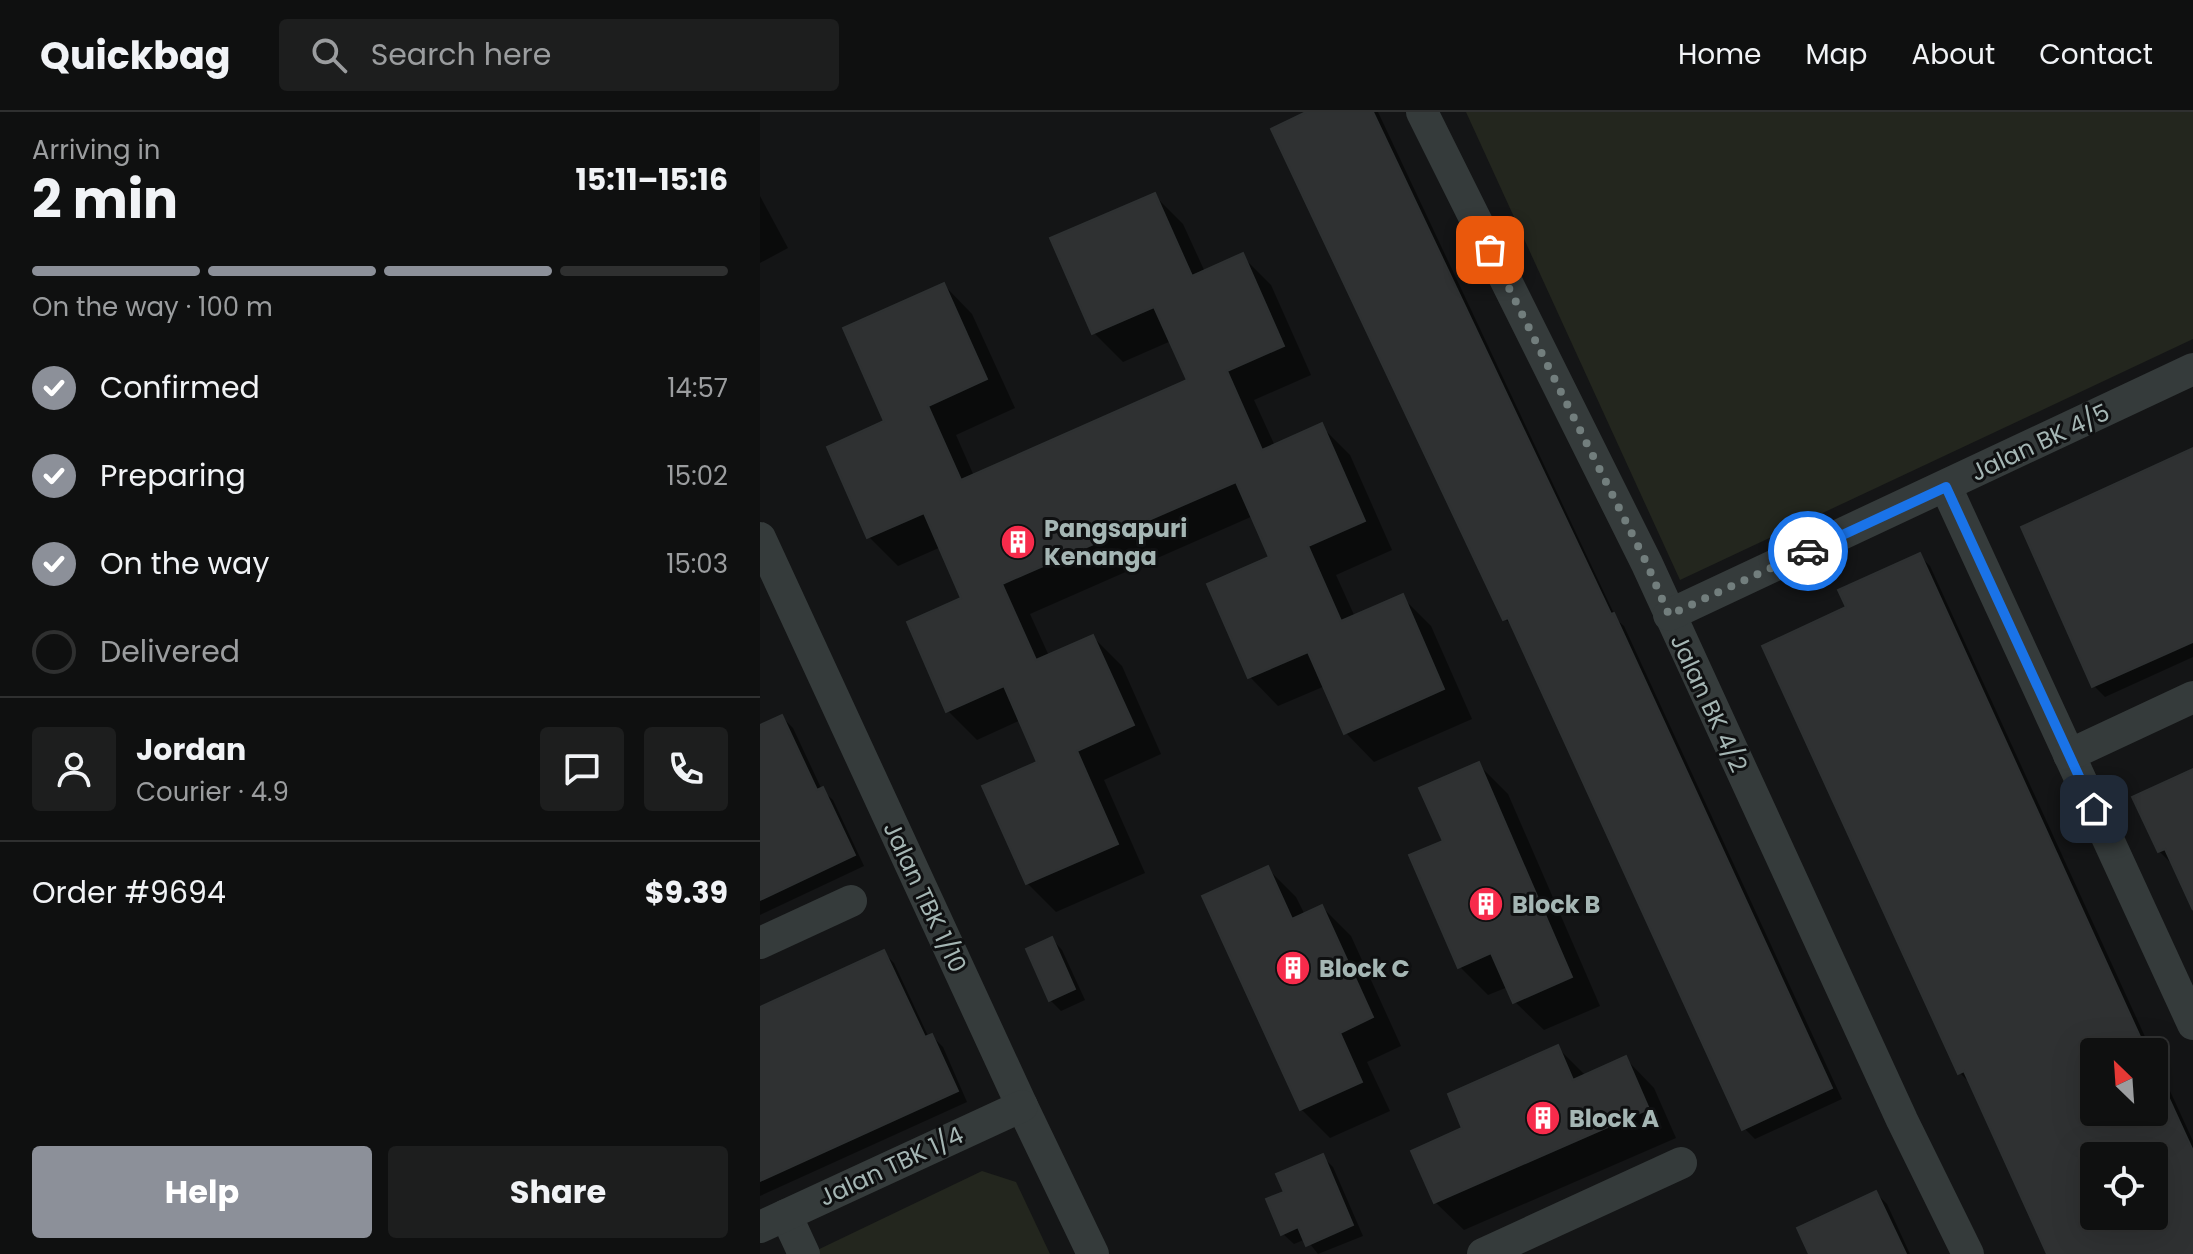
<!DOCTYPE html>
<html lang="en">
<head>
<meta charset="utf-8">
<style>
  :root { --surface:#0f1010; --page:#1d1e1e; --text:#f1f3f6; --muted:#9b9d9f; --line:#2f3030; --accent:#8c9099 }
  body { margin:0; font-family:Poppins,sans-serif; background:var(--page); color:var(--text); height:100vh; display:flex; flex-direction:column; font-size:30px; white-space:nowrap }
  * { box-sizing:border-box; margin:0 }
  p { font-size:26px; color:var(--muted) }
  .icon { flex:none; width:44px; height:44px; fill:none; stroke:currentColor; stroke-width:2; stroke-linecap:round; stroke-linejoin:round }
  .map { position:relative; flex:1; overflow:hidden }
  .drawer { display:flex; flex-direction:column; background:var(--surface); width:760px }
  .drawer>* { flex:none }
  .needle { width:52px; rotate:335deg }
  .controls { position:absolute; left:1320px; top:926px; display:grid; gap:16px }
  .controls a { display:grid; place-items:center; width:88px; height:88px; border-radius:8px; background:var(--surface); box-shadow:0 8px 32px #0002,0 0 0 2px var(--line); font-size:40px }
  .pin { position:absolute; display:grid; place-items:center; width:68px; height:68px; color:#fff; margin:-34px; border-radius:16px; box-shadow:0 4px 12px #0006 }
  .courier { position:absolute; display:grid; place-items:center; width:80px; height:80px; margin:-40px; border:6px solid #1a73e8; border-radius:50%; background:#fff; color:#222; box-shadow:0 2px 10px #0007 }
  .head em { font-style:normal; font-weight:700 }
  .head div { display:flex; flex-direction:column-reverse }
  .head { display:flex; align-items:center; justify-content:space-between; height:136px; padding:0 32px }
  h1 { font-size:52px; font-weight:700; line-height:60px }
  .bar { display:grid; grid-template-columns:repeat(4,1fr); gap:12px 8px; align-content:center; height:96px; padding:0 32px }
  .bar i { height:10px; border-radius:6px; background:var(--line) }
  .bar .selected { background:var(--accent) }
  .bar p { grid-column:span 4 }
  .line { display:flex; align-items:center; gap:20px; padding:0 32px; border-top:2px solid var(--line) }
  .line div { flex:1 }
  .round { display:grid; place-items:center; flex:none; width:84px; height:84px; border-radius:8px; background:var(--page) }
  ol { padding:0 32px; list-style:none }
  li { display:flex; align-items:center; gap:24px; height:88px }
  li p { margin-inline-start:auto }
  li .icon { padding:8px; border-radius:50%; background:var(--accent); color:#fff; stroke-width:4 }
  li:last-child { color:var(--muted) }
  li i { width:44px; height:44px; border:4px solid var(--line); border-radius:50% }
  .button { display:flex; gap:16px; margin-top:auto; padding:16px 32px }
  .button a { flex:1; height:92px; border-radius:8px; background:var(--accent); color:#fff; font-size:32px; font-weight:700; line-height:92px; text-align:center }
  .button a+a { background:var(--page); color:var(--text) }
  header { display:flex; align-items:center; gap:48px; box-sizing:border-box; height:112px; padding:0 40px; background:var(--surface); border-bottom:2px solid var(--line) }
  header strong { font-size:38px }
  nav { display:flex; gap:44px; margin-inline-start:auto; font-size:28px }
  .search { width:560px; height:72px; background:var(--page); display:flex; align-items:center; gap:20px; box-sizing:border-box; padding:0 28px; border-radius:8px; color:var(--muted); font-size:30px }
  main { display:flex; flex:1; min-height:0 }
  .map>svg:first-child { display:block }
  .green { fill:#23261e }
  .shadow { fill:#0007; fill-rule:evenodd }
  .building { fill:#2f3132; stroke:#2e3132; stroke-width:2; fill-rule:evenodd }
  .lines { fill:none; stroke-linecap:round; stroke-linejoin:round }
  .street { stroke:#353b3b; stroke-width:32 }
  .done { stroke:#727e7d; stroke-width:8; stroke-dasharray:0 14.4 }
  .route { stroke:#1a73e8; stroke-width:10 }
  .labels { text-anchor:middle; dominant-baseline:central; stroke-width:6; stroke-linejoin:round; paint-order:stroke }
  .street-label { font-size:24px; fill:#a5b6b4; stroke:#0f1011 }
  .poi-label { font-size:24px; font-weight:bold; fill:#a5b6b4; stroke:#0f1011; text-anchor:start }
</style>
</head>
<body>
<header>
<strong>Quickbag</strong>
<div class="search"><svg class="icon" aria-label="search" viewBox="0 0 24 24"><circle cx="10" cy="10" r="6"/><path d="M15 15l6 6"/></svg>Search here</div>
<nav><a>Home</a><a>Map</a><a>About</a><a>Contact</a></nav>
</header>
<main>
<section class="drawer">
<div class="head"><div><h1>2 min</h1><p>Arriving in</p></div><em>15:11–15:16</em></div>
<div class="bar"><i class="selected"></i><i class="selected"></i><i class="selected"></i><i></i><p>On the way · 100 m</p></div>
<ol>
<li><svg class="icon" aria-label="check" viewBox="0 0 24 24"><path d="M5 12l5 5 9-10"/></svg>Confirmed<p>14:57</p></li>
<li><svg class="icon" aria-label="check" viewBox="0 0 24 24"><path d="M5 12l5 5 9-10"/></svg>Preparing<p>15:02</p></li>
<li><svg class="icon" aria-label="check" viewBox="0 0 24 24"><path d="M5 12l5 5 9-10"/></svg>On the way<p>15:03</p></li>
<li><i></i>Delivered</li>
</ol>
<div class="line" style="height:144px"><a class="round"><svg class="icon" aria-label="person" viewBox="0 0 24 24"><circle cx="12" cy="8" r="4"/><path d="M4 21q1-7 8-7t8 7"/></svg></a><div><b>Jordan</b><p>Courier · 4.9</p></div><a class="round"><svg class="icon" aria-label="chat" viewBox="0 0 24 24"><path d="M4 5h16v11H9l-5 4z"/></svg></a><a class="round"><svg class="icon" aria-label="phone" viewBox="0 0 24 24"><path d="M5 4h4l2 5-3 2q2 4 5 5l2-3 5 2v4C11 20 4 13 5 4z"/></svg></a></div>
<div class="line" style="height:104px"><div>Order #9694</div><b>$9.39</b></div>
<div class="button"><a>Help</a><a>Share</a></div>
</section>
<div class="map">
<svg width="1433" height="1142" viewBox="0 0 1433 1142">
  <rect width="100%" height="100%" fill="#141516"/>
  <!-- green -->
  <g class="green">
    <polygon points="706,0 1433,0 1433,227 920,468"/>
    <polygon points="222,1059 256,1070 290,1142 49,1142"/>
  </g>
  <!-- shadow -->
  <g class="shadow">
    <polygon points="551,0 618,0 857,508 864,514 1082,987 995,1027 984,1016 755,516 745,507"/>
    <polygon points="394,83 423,112 445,160 482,144 511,173 551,263 494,288 515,334 561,314 590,343 632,438 576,463 595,505 642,485 671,514 712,607 614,650 586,621 565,574 518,594 490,565 512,446 493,404 270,502 289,544 333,525 362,554 401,642 344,668 385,761 296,800 267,771 280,651 261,608 217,628 188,599 204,487 181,435 138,454 109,425 127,310 184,173 212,202 255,296 196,323 214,364 429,269 411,229 363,250 334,221"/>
    <polygon points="0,84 28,136 0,151"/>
    <polygon points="1433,338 1433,545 1345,585 1334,574 1264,416"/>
    <path d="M1159,443L1170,454L1392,940H1334V1000H1394V944L1433,1029V1142H1289L1211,972L1200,961L1088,496ZM1334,1044H1394V1104H1334Z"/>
    <polygon points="22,605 33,616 62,678 73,688 104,754 0,803 0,615"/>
    <polygon points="719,653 748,682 840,894 784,918 755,890 748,875 728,883 699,854 685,730"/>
    <polygon points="1433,659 1433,793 1412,749 1410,750 1399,739"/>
    <polygon points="507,756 536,785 545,803 562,795 591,824 641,934 607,950 630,999 570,1026 541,997"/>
    <polygon points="292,827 302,838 325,888 301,899 290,888"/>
    <polygon points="123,840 134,851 169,926 172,924 183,935 207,990 0,1084 0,897"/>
    <polygon points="798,936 826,964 866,947 894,976 916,1026 704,1118 675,1090"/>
    <polygon points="562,1044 573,1055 603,1124 558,1142 546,1127 534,1132 523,1122 526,1081"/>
    <polygon points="1116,1081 1127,1092 1150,1142 1051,1142"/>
  </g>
  <!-- building -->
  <g class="building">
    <polygon points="546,0 613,0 851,502 854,501 1072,976 982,1018 748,506 743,508 511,17"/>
    <polygon points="395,81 432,164 483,141 524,234 467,259 502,338 562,311 605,409 548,434 581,509 643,482 684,577 584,622 548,540 488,566 447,472 509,445 476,370 242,472 276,548 333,523 374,613 317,639 358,732 266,772 222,674 277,650 244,574 186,600 147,510 201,486 164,401 107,426 67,335 124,309 83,216 184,171 227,267 168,294 201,368 427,268 394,195 332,222 290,126"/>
    <polygon points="1433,336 1433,530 1332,575 1261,415"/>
    <path d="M1160,441L1387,940H1334V1000H1394V954L1433,1039V1142H1287L1204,959L1198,962L1002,534L1086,495L1078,478ZM1318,1044H1394V1104H1334V1079Z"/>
    <polygon points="22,603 57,678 63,675 95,743 0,788 0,613"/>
    <polygon points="719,650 812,865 753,891 731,841 698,856 649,743 683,729 659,676"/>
    <polygon points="1433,657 1433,798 1405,737 1398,740 1372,685"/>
    <polygon points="508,754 532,807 562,793 613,905 580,921 602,970 540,998 442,784"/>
    <polygon points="292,825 315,877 289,889 266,837"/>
    <polygon points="124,838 165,925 172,922 198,979 0,1069 0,895"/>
    <polygon points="798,933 813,968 866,944 889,997 674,1091 651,1039 702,1016 688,982"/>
    <polygon points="563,1042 593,1113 546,1134 538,1115 521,1123 506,1087 524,1080 516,1062"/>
    <polygon points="1116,1079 1146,1142 1049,1142 1037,1116"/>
  </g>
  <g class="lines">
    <!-- street -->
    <g class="street">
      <polyline points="662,0 887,452 1142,1008 1208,1142"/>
      <polyline points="1186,375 1433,912"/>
      <polyline points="0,426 262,994 333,1142"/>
      <polyline points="909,503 1433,257"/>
      <polyline points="1309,643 1433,585"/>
      <polyline points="0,831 91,789"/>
      <polyline points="26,1103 44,1142"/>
      <polyline points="0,1115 262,994"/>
      <polyline points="723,1142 921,1051"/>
    </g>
  </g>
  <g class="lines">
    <!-- done -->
    <polyline class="done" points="730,138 887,452 909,503 1048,439"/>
    <!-- route -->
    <polyline class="route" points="1048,439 1186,375 1334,697"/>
  </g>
  <!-- icons -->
  <defs>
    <g id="building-disc" transform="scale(1.8)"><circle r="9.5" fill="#f72b4b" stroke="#0f1011"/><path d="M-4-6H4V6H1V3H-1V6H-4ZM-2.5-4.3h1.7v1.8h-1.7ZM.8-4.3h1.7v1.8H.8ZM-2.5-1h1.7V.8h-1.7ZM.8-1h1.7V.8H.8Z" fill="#fff"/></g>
  </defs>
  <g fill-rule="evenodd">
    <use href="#building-disc" x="258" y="430"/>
    <use href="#building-disc" x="726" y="792"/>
    <use href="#building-disc" x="533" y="856"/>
    <use href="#building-disc" x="783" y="1006"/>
  </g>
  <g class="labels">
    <!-- street labels -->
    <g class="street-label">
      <text transform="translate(1280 330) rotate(-25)">Jalan BK 4/5</text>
      <text transform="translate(949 591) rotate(65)">Jalan BK 4/2</text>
      <text transform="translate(165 785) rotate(65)">Jalan TBK 1/10</text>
      <text transform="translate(131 1054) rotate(-25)">Jalan TBK 1/4</text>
    </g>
    <!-- poi labels -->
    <g class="poi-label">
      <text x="284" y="416">Pangsapuri<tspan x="284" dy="28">Kenanga</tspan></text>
      <text x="752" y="792">Block B</text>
      <text x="559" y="856">Block C</text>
      <text x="809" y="1006">Block A</text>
    </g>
  </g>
</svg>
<div class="controls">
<a><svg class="needle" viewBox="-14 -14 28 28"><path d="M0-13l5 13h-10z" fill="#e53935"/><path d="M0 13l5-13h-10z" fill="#9b9d9f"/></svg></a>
<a><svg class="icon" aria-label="locate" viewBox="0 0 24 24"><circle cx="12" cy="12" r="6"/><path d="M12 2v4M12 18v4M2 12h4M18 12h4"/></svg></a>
</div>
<div class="pin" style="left:730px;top:138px;background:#ea580c"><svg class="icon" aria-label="bag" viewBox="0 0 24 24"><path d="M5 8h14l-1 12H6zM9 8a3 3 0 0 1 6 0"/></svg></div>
<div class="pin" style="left:1334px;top:697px;background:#1f2937"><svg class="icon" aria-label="home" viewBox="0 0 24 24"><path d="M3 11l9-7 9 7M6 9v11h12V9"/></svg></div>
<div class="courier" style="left:1048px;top:439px"><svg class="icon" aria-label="car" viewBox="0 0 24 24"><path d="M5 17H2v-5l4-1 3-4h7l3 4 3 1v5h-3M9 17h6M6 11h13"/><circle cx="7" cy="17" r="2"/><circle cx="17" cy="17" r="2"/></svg></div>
</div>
</main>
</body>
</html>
